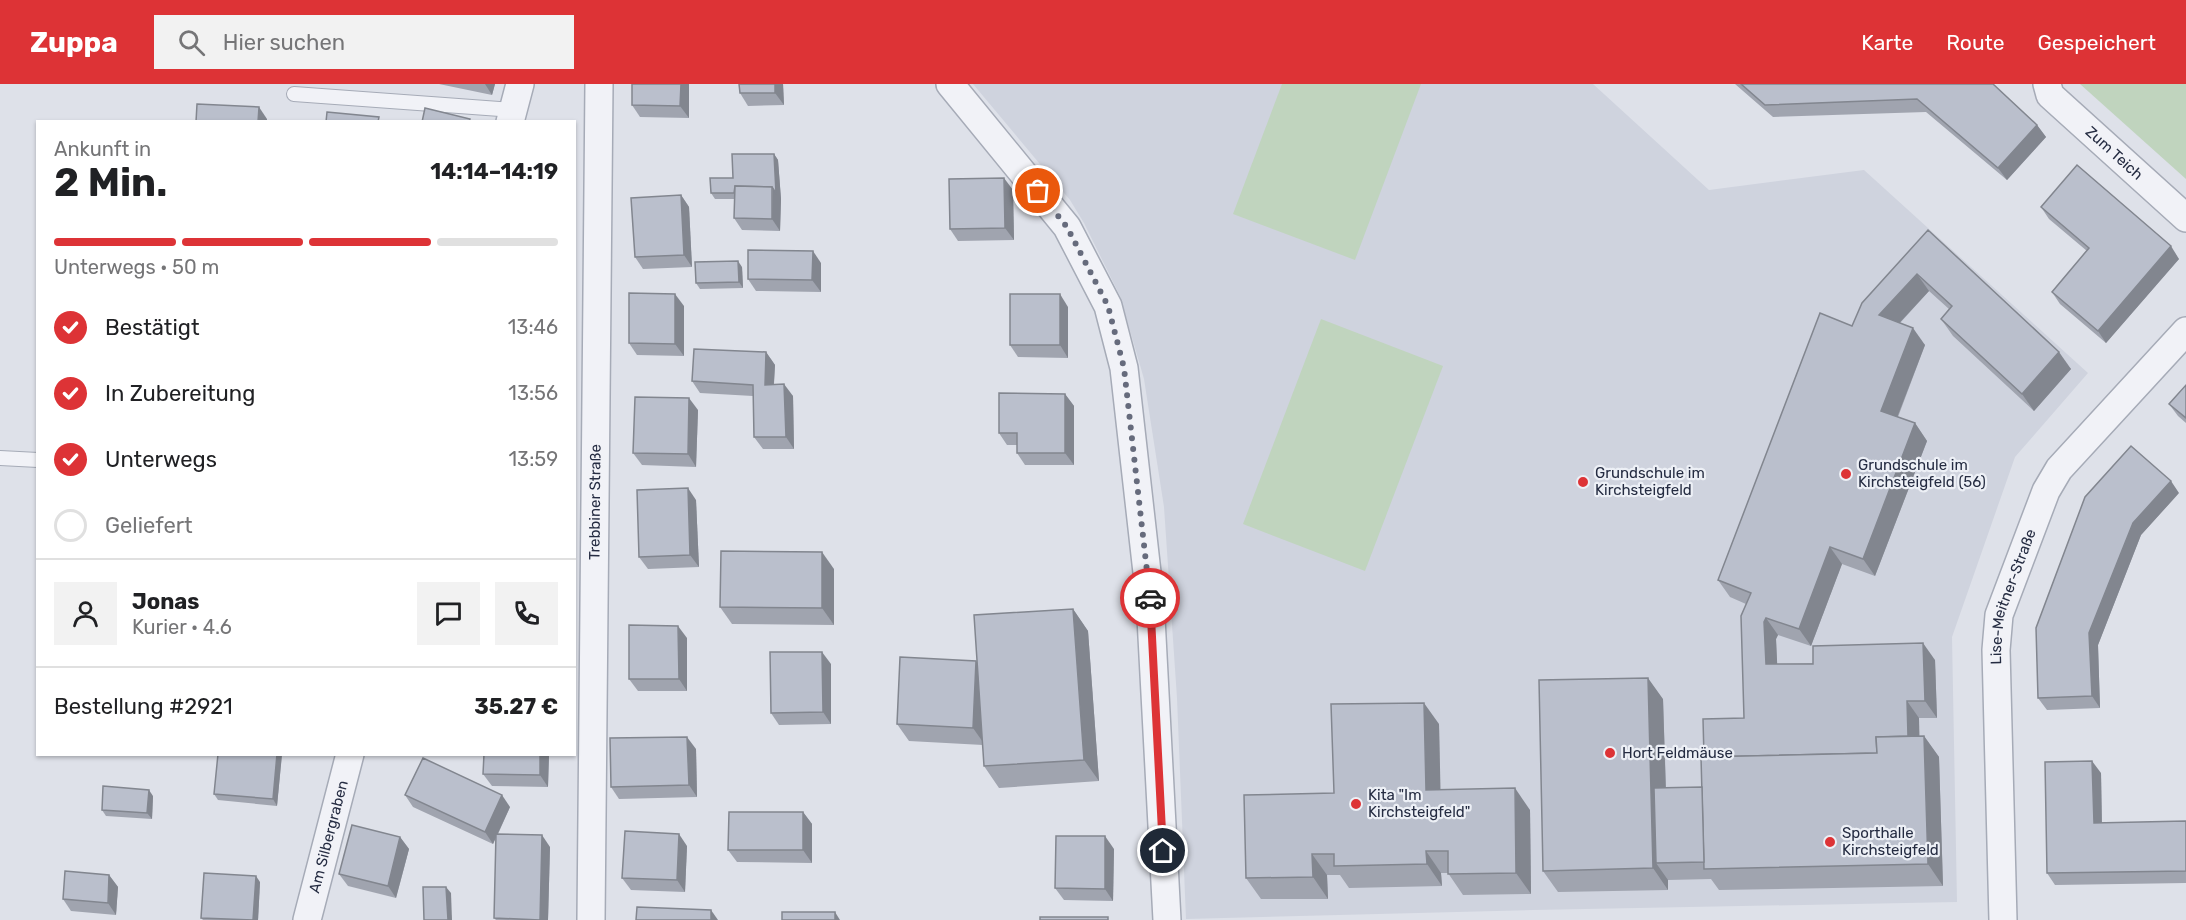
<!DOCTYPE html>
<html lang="de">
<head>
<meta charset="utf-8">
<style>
  :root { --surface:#fff; --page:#f2f2f2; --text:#202124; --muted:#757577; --line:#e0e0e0; --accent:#dd3336 }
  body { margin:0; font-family:Rubik,sans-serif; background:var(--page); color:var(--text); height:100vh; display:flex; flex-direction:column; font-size:22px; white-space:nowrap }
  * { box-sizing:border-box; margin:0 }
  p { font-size:20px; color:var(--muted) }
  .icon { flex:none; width:33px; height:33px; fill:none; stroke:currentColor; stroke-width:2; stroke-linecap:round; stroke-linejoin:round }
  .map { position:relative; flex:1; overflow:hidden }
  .side { position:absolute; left:36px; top:36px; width:540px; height:636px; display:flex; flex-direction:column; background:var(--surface); border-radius:0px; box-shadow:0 2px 4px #0004 }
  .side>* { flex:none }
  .pin { position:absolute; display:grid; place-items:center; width:51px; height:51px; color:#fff; margin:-26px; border:3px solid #fff; border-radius:50%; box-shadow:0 2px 6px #0007 }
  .courier { position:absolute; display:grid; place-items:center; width:60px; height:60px; margin:-30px; border:4px solid #dd3336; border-radius:50%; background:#fff; color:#222; box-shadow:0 2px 8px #0007 }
  .headline em { font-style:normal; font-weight:700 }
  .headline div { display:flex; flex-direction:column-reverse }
  .headline { display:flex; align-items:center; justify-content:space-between; height:102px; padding:0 18px }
  h1 { font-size:39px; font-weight:700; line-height:45px }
  .bar { display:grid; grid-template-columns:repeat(4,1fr); gap:9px 6px; align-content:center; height:72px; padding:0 18px }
  .bar i { height:8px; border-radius:4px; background:var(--line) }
  .bar .current { background:var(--accent) }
  .bar p { grid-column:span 4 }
  .line { display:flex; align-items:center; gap:15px; padding:0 18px; border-top:2px solid var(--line) }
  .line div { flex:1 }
  .round { display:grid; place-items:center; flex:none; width:63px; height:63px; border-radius:0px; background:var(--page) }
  ol { padding:0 18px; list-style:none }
  li { display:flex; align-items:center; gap:18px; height:66px }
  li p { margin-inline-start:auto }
  li .icon { padding:6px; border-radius:50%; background:var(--accent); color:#fff; stroke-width:4 }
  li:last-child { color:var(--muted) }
  li i { width:33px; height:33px; border:3px solid var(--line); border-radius:50% }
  header { display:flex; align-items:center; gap:36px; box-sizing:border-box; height:84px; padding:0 30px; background:var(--accent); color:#fff }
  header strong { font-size:28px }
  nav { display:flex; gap:33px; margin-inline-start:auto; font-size:21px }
  .search { width:420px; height:54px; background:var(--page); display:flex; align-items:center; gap:15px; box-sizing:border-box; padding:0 21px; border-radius:0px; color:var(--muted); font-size:22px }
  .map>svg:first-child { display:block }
  .built { fill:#cfd3de }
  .green { fill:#c0d4be }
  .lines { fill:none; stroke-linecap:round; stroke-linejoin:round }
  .service-casing { stroke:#a6abb7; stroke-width:16 }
  .minor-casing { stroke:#a6abb7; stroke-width:30 }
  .service { stroke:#f1f2f7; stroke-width:14 }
  .minor { stroke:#f1f2f7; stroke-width:27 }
  .wall { fill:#a0a4af }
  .shaded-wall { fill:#82868f }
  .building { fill:#babfcc; stroke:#82868f; stroke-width:1.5 }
  .done { stroke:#666b7c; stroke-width:6; stroke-dasharray:0 10.8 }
  .route { stroke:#dd3336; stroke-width:8 }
  .poi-dot { fill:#dd3336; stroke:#edf0f6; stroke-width:2 }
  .labels { text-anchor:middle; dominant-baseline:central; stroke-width:4.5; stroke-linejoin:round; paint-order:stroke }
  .street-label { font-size:15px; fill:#252c42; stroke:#edf0f6 }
  .poi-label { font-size:15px; fill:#252c42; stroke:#edf0f6; text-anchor:start }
</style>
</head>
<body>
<header>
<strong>Zuppa</strong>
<div class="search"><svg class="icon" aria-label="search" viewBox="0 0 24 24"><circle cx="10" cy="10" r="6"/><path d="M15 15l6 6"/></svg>Hier suchen</div>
<nav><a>Karte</a><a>Route</a><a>Gespeichert</a></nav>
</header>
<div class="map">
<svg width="2186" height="836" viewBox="0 0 2186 836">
  <rect width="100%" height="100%" fill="#dee1e9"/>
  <!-- built -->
  <polygon class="built" points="973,0 1593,0 1709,106 1864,86 2088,289 2015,373 1952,553 1957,818 1533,826 1186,835 1177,614 1164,423 1144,295 1120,212 1084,139 1070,116"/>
  <!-- green -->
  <g class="green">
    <polygon points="1282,0 1421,0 1355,176 1233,130"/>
    <polygon points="2080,0 2186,0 2186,95"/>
    <polygon points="1321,235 1443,282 1365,487 1243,440"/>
  </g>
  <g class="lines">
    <!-- service casing -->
    <g class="service-casing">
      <g id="service">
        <polyline points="294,10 513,26"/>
        <polyline points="0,374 38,376"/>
      </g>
    </g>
    <!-- minor casing -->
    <g class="minor-casing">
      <g id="minor">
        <polyline points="950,0 1067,143 1108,222 1124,284 1150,515 1167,836"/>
        <path id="s1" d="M2047,0L2050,11L2186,134"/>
        <polyline points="510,38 520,0"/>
        <path id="s2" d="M307,836L350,670"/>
        <path id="s3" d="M591,836L599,0"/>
        <path id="s4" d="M2003,836L1996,566L1999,531L2046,407L2059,385L2186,247"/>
      </g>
    </g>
    <!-- service -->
    <use href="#service" class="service"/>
    <!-- minor -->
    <use href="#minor" class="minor"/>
  </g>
  <!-- wall -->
  <g class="wall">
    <polygon points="439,0 495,0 492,11"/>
    <polygon points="632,0 689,0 689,34 640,33 632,21"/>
    <polygon points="739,0 783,0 784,21 748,22 740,9"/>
    <polygon points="1735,0 1993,0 2037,41 2046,53 2007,96 1926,28 1773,33"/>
    <polygon points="774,70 778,76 781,115 780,147 742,146 734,134 734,115 715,115 711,109 733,94"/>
    <polygon points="1013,106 1014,156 958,157 950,145"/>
    <polygon points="681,111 689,123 692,183 643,185 635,173"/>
    <polygon points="2041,123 2179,175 2106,259 2060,220 2052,208 2087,167 2049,135"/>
    <polygon points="1928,146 2071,285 2034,327 1953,252 1941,235 1949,225 1929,207 1900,239 1925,261 1898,333 1915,339 1927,357 1875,492 1842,480 1811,562 1778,551 1776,555 1777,580 1935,576 1937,634 1919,634 1919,652 1924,652 1939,673 1943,802 1719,806 1711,795 1668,796 1668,806 1558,808 1543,787 1663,615 1666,704 1702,703 1704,673 1744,634 1746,520 1730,513 1718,496"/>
    <polygon points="821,179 821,208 756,207 748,195"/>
    <polygon points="742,183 743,204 700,205 696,199"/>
    <polygon points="684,222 684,272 637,271 629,259"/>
    <polygon points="1068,223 1068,274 1018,273 1010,261"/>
    <polygon points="766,268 775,281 774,300 793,312 794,365 763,365 754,353 753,312 700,309 692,297"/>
    <polygon points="2186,301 2186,339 2178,332 2169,320"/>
    <polygon points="1065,310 1074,322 1074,381 1025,381 1017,369 1017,361 1007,361 999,349"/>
    <polygon points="698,326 696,383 642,381 633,369"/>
    <polygon points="2179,409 2141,451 2098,561 2100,624 2047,626 2038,614 2036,544"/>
    <polygon points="696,416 699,483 648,485 639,473"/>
    <polygon points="834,485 834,541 732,540 720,523"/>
    <polygon points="1073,525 1088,547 1099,697 999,704 984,682 983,661 909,657 897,640"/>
    <polygon points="687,554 687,607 638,607 629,595"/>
    <polygon points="831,580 831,640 779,641 771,629"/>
    <polygon points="1439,640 1440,706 1530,726 1531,810 1463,811 1448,789 1441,789 1442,802 1349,804 1340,791 1327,791 1328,815 1261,815 1246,794 1334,709"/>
    <polygon points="696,665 697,713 619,715 611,703"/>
    <polygon points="282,670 277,722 218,716 214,710"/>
    <polygon points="549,670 548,703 492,702 483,690"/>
    <polygon points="2101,689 2102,739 2186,737 2186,799 2055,801 2047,789"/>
    <polygon points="405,711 510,723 498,750 550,763 548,836 496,836 494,834 496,753 493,760 413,723"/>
    <polygon points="153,712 152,735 106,732 102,726"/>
    <polygon points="803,728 812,740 812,779 737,778 728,766"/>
    <polygon points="400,753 409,765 396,814 348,802 339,790"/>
    <polygon points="687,762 685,808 631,806 622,794"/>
    <polygon points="1114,765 1113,817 1064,816 1055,804"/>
    <polygon points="109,791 118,803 116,831 71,827 63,815"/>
    <polygon points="260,798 258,836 203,836 201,834"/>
  </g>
  <!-- shaded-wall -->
  <g class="shaded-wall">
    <polygon points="485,0 495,0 492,11"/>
    <polygon points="681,0 689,0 689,34 680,22"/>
    <polygon points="775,0 783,0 784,21 775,9"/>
    <polygon points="259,23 267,35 267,38 258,38"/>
    <polygon points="2037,41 2046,53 2007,96 1998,84"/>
    <polygon points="774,70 778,76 781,115 780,147 772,135"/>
    <polygon points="1004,94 1013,106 1014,156 1005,144"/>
    <polygon points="681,111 689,123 692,183 684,171"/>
    <polygon points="2171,162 2179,175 2106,259 2098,247"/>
    <polygon points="813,167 821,179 821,208 812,196"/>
    <polygon points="738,177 742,183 743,204 739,198"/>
    <polygon points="1917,190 1929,207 1891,248 1879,231"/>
    <polygon points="675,210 684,222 684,272 675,260"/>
    <polygon points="1060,210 1068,223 1068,274 1060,261"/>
    <polygon points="1913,244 1925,261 1893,344 1881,327"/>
    <polygon points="766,268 775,281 773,313 765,301"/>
    <polygon points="2059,268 2071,285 2034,327 2022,310"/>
    <polygon points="784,300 793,312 794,365 786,353"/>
    <polygon points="1065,310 1074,322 1074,381 1065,369"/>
    <polygon points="689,314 698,326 696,383 688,370"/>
    <polygon points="1915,339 1927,357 1875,492 1863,475"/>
    <polygon points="2171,397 2179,409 2141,451 2098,561 2100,624 2092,612 2089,549 2133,439"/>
    <polygon points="688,404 696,416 699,483 690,471"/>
    <polygon points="1830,463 1842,480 1811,562 1799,545"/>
    <polygon points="822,468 834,485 834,541 822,524"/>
    <polygon points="1073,525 1088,547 1099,697 1084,676"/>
    <polygon points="1766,534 1778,551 1776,555 1778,597 1766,580 1764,538"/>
    <polygon points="678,542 687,554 687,607 679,595"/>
    <polygon points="1923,559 1935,576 1937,634 1925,617"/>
    <polygon points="822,568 831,580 831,640 823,628"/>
    <polygon points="976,577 988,594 985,661 973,644"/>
    <polygon points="1648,594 1663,615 1668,778 1656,779 1668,796 1668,806 1653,784"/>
    <polygon points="1907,617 1919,634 1920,674 1908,656"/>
    <polygon points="1424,619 1439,640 1441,727 1426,706"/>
    <polygon points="1924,652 1939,673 1943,802 1928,780"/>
    <polygon points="687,653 696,665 697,713 689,701"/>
    <polygon points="277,670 282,670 277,722 273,715"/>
    <polygon points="540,670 549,670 548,703 540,691"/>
    <polygon points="2092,677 2101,689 2102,751 2094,739"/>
    <polygon points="1515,704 1530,726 1531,810 1516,789"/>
    <polygon points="149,706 153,712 152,735 147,729"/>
    <polygon points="502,711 510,723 493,760 485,748"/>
    <polygon points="803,728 812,740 812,779 803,766"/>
    <polygon points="679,750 687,762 685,808 677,796"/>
    <polygon points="542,751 550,763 548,836 540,836"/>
    <polygon points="1105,752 1114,765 1113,817 1105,805"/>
    <polygon points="400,753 409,765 396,814 388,802"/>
    <polygon points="1426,767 1441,789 1442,802 1427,780"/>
    <polygon points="1312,770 1327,791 1328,815 1313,793"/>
    <polygon points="109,791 118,803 116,831 108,819"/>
    <polygon points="256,792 260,798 258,836 253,836"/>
    <polygon points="446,803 451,809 452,836 448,836"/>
    <polygon points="711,826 718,836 711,836"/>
    <polygon points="835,828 840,836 835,836"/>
  </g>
  <!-- building -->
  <g class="building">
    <polygon points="632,0 681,0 680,22 632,21"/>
    <polygon points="739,0 775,0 775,9 740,9"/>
    <polygon points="1741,0 1993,0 2037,41 1998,84 1917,15 1765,21"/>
    <polygon points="197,20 259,23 258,38 196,38"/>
    <polygon points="425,24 470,35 469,38 422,38"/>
    <polygon points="327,28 379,33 378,38 326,38"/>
    <polygon points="732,70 774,70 776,109 772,103 735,102 734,109 711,109 710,94 733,94"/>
    <polygon points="2077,81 2171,162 2098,247 2052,208 2089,164 2041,123"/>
    <polygon points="1004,94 1005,144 950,145 949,95"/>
    <polygon points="735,102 772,103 772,135 734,134"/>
    <polygon points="681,111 684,171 635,173 631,114"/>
    <polygon points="1928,146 2059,268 2022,310 1941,235 1952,222 1917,190 1879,231 1913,244 1881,327 1915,339 1863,475 1830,463 1799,545 1766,534 1764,538 1766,580 1813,580 1813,562 1923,559 1925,617 1907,617 1908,652 1876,653 1877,669 1704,673 1703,635 1744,634 1741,532 1751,509 1718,496 1820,229 1852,242 1862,219"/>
    <polygon points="748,166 813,167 812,196 748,195"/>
    <polygon points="738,177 739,198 696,199 695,178"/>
    <polygon points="629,209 675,210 675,260 629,259"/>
    <rect x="1010" y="210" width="50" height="51"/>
    <polygon points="694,265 766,268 765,301 784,300 786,353 754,353 753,301 692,297"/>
    <polygon points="2186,301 2186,334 2169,320"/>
    <polygon points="999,309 1065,310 1065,369 1017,369 1017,349 999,349"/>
    <polygon points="635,313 689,314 688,370 633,369"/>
    <polygon points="2131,362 2171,397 2133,439 2089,549 2092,612 2038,614 2036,544 2085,413"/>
    <polygon points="688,404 690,471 639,473 637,406"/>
    <polygon points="721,467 822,468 822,524 720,523"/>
    <polygon points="1073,525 1084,676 984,682 974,531"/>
    <polygon points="629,541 678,542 679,595 629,595"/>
    <polygon points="770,568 822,568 823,628 771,629"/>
    <polygon points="900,573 976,577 973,644 897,640"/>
    <polygon points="1648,594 1653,784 1543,787 1539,596"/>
    <polygon points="1424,619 1426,706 1515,704 1516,789 1448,790 1448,767 1426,767 1427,780 1334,782 1334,770 1312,770 1313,793 1246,794 1244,711 1334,709 1331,620"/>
    <polygon points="1924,652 1928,780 1704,785 1701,673 1877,669 1876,653"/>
    <polygon points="687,653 689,701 611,703 610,654"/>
    <polygon points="218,670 277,670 273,715 214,710"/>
    <polygon points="484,670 540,670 540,691 483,690"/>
    <polygon points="423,674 502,711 485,748 405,711"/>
    <polygon points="2092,677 2094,739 2186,737 2186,787 2047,789 2045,678"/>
    <polygon points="103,702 149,706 147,729 102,726"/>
    <polygon points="1702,703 1704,778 1656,779 1654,704"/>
    <polygon points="729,728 803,728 803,766 728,766"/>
    <polygon points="352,741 400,753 388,802 339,790"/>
    <polygon points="625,747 679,750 677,796 622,794"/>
    <polygon points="496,750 542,751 540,836 494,834"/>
    <polygon points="1056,752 1105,752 1105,805 1055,804"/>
    <polygon points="65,787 109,791 108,819 63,815"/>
    <polygon points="204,789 256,792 253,836 201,834"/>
    <polygon points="423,803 446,803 448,836 424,836"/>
    <polygon points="637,823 711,826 711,836 636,836"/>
    <rect x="782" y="828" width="53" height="8"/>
    <rect x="1040" y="833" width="68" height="3"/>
  </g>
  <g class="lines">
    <!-- done -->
    <polyline class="done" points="1038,107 1067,143 1108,222 1124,284 1150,514"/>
    <!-- route -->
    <polyline class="route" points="1150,514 1163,767"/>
  </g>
  <!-- markers -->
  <g class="poi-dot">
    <circle cx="1846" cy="390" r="6"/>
    <circle cx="1583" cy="398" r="6"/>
    <circle cx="1610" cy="669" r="6"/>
    <circle cx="1356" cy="720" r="6"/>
    <circle cx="1830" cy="758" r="6"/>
  </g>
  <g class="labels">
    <!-- street labels -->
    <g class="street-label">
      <text stroke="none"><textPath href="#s1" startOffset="98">Zum Teich</textPath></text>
      <text stroke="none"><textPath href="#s3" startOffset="418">Trebbiner Straße</textPath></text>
      <text stroke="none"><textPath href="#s4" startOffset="326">Lise-Meitner-Straße</textPath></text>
      <text stroke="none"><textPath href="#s2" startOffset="86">Am Silbergraben</textPath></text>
    </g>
    <!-- poi labels -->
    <g class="poi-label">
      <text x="1858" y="381">Grundschule im<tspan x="1858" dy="17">Kirchsteigfeld (56)</tspan></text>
      <text x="1595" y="389">Grundschule im<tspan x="1595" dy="17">Kirchsteigfeld</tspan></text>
      <text x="1622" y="669">Hort Feldmäuse</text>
      <text x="1368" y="711">Kita "Im<tspan x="1368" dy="17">Kirchsteigfeld"</tspan></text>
      <text x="1842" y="749">Sporthalle<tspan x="1842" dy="17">Kirchsteigfeld</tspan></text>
    </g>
  </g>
</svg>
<div class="pin" style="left:1038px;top:107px;background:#ea580c"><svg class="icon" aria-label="bag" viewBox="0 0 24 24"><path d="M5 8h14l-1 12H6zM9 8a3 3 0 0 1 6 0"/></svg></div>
<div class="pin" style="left:1163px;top:767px;background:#1f2937"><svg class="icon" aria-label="home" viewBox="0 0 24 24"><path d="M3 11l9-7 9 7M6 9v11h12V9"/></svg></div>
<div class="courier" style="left:1150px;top:514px"><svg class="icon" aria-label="car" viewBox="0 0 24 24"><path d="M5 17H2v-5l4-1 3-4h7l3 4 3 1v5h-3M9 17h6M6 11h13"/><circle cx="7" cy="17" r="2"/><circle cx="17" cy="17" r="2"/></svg></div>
<section class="side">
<div class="headline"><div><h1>2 Min.</h1><p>Ankunft in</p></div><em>14:14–14:19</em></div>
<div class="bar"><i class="current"></i><i class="current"></i><i class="current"></i><i></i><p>Unterwegs · 50 m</p></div>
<ol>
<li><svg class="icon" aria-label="check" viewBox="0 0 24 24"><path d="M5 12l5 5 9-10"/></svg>Bestätigt<p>13:46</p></li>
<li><svg class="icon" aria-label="check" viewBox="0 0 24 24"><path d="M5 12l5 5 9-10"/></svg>In Zubereitung<p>13:56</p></li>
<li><svg class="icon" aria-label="check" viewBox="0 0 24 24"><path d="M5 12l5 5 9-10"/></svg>Unterwegs<p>13:59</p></li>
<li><i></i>Geliefert</li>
</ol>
<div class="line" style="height:108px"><a class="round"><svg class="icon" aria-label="person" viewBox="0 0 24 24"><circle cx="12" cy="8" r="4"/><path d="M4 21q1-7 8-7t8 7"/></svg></a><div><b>Jonas</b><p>Kurier · 4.6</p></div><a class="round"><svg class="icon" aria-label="chat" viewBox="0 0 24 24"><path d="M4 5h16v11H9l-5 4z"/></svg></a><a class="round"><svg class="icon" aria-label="phone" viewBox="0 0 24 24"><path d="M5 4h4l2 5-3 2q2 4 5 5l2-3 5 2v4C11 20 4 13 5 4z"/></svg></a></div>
<div class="line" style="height:78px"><div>Bestellung #2921</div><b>35.27 €</b></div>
</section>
</div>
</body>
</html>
